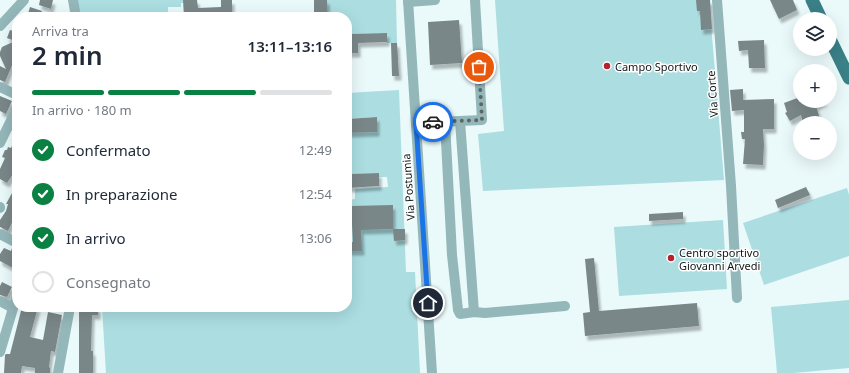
<!DOCTYPE html>
<html lang="it">
<head>
<meta charset="utf-8">
<style>
  :root { --surface:#fff; --page:#f6f6f7; --text:#1f2937; --muted:#747a83; --line:#e0e1e3; --accent:#0b8043 }
  body { margin:0; font-family:"Noto Sans",sans-serif; background:var(--page); color:var(--text); height:100vh; display:flex; flex-direction:column; font-size:15px; white-space:nowrap }
  * { box-sizing:border-box; margin:0 }
  p { font-size:13px; color:var(--muted) }
  .icon { flex:none; width:22px; height:22px; fill:none; stroke:currentColor; stroke-width:2; stroke-linecap:round; stroke-linejoin:round }
  .map { position:relative; flex:1; overflow:hidden }
  .drawer { position:absolute; left:12px; top:12px; width:340px; height:300px; display:flex; flex-direction:column; background:var(--surface); border-radius:16px; box-shadow:0 4px 16px #0002 }
  .drawer>* { flex:none }
  .controls { position:absolute; left:793px; top:12px; display:grid; gap:8px }
  .controls a { display:grid; place-items:center; width:44px; height:44px; border-radius:50%; background:var(--surface); box-shadow:0 4px 16px #0002; font-size:20px }
  .pin { position:absolute; display:grid; place-items:center; width:34px; height:34px; color:#fff; margin:-17px; border:2px solid #fff; border-radius:50%; box-shadow:0 1px 4px #0007 }
  .courier { position:absolute; display:grid; place-items:center; width:40px; height:40px; margin:-20px; border:3px solid #1a73e8; border-radius:50%; background:#fff; color:#222; box-shadow:0 1px 5px #0007 }
  .head em { font-style:normal; font-weight:600 }
  .head div { display:flex; flex-direction:column-reverse }
  .head { display:flex; align-items:center; justify-content:space-between; height:68px; padding:0 20px }
  h1 { font-size:26px; font-weight:600; line-height:30px }
  .bar { display:grid; grid-template-columns:repeat(4,1fr); gap:6px 4px; align-content:center; height:48px; padding:0 20px }
  .bar i { height:5px; border-radius:3px; background:var(--line) }
  .bar .selected { background:var(--accent) }
  .bar p { grid-column:span 4 }
  ol { padding:0 20px; list-style:none }
  li { display:flex; align-items:center; gap:12px; height:44px }
  li p { margin-inline-start:auto }
  li .icon { padding:4px; border-radius:50%; background:var(--accent); color:#fff; stroke-width:4 }
  li:last-child { color:var(--muted) }
  li i { width:22px; height:22px; border:2px solid var(--line); border-radius:50% }
  .map>svg:first-child { display:block }
  .green { fill:#abdde1 }
  .building { fill:#7a8788; filter:url(#shadow) }
  .lines { fill:none; stroke-linecap:round; stroke-linejoin:round }
  .minor { stroke:#94b7ba; stroke-width:10 }
  .major { stroke:#398187; stroke-width:13 }
  .done { stroke:#5d6566; stroke-width:4; stroke-dasharray:0 7.2 }
  .route { stroke:#1a73e8; stroke-width:5 }
  .poi-dot { fill:#b52331; stroke:#fff; stroke-width:1.5 }
  .labels { text-anchor:middle; dominant-baseline:central; stroke-width:3; stroke-linejoin:round; paint-order:stroke }
  .poi-label { font-size:11px; fill:#111616; stroke:#fff; text-anchor:start }
  .street-label { font-size:11px; fill:#111616; stroke:#fff }
</style>
</head>
<body>
<div class="map">
<svg width="849" height="373" viewBox="0 0 849 373">
  <defs>
    <filter id="shadow"><feDropShadow dx="2.5" dy="4.5" stdDeviation="1" flood-color="#0004"/></filter>
  </defs>
  <rect width="100%" height="100%" fill="#eaf9fa"/>
  <!-- green -->
  <g class="green">
    <polygon points="77,0 183,0 183,3 181,3 181,7 168,7 168,17 169,17 82,17 82,14 79,11"/>
    <polygon points="327,0 396,0 397,43 387,43 386,33 347,34 347,17 328,17"/>
    <polygon points="495,0 709,0 724,180 483,191 478,134 504,131"/>
    <polygon points="399,90 406,272 415,272 420,373 106,373 102,307 347,307 347,200 355,199 355,189 388,187 387,177 379,177 379,173 347,174 347,145 349,145 349,133 377,131 377,117 347,119 347,93"/>
    <polygon points="847,188 849,195 849,256 764,285 743,223"/>
    <polygon points="723,220 727,289 619,296 614,227"/>
    <polygon points="849,300 849,368 793,373 777,373 771,307"/>
  </g>
  <!-- building -->
  <g class="building">
    <polygon points="40,0 53,0 51,9 39,5"/>
    <polygon points="183,0 197,0 198,8 221,7 221,0 232,0 232,17 184,17"/>
    <polygon points="314,0 327,0 328,17 314,17"/>
    <polygon points="696,0 710,0 712,29 701,30 700,11 697,11"/>
    <polygon points="770,0 793,0 797,10 779,19"/>
    <polygon points="30,7 42,11 40,17 27,17"/>
    <polygon points="459,20 462,63 430,65 428,22"/>
    <polygon points="10,30 17,32 17,64 13,63 5,82 0,80 0,66 6,69 0,56 0,52 2,47 15,41 7,38"/>
    <polygon points="387,33 387,42 358,43 358,53 347,53 347,34"/>
    <polygon points="764,40 765,68 749,68 748,50 739,51 738,41"/>
    <polygon points="391,43 397,43 399,76 392,76"/>
    <polygon points="743,89 743,100 774,99 774,129 763,129 764,145 763,165 743,164 745,139 742,139 741,132 744,132 744,110 732,111 730,90"/>
    <polygon points="0,96 12,101 6,114 0,111"/>
    <polygon points="800,97 800,101 826,101 816,106 820,119 803,123 801,115 790,121 785,113 787,112 784,103"/>
    <polygon points="377,117 377,132 347,133 347,119"/>
    <polygon points="17,135 17,176 13,174 7,183 0,179 0,169 5,158 2,157 5,150 7,150 8,147 11,148"/>
    <polygon points="379,173 379,186 347,188 347,174"/>
    <polygon points="806,187 810,195 778,208 775,200"/>
    <polygon points="12,193 17,196 17,212 8,231 0,227 0,220 6,211 8,204 6,204"/>
    <polygon points="393,205 393,229 361,230 362,251 347,251 347,242 353,242 351,206"/>
    <polygon points="683,212 683,219 649,221 649,214"/>
    <polygon points="393,229 405,229 405,240 394,241"/>
    <polygon points="4,248 11,251 12,248 17,251 17,260 13,268 0,261 0,254"/>
    <polygon points="594,258 599,311 697,303 699,326 585,336 583,313 590,312 585,259"/>
    <polygon points="2,282 12,287 7,297 0,295 0,286"/>
    <polygon points="22,307 38,307 30,337 43,340 48,312 62,315 55,352 51,351 49,367 50,368 50,373 35,373 35,368 22,366 21,373 4,373 5,355 6,354 10,354"/>
    <polygon points="79,307 98,307 98,315 92,315 91,351 93,351 93,373 79,373"/>
  </g>
  <g class="lines">
    <!-- minor -->
    <g class="minor">
      <polyline points="73,0 76,17"/>
      <polyline points="408,0 432,373"/>
      <polyline points="717,0 731,186 737,298"/>
      <polyline points="408,2 435,0"/>
      <polyline points="0,26 24,0"/>
      <polyline points="0,87 17,95"/>
      <polyline points="460,121 474,312"/>
      <polyline points="445,122 452,255 458,310 460,314 474,312 485,313 565,306"/>
      <polyline points="416,123 482,120 475,0"/>
      <polyline points="0,143 17,108"/>
      <polyline points="0,208 0,207"/>
      <polyline points="0,234 17,243"/>
      <polyline points="0,301 13,308"/>
      <polyline points="0,352 17,295"/>
      <polyline points="58,373 70,307"/>
    </g>
    <!-- major -->
    <g class="major">
      <polyline points="812,0 821,19"/>
      <polyline points="830,39 849,78"/>
    </g>
  </g>
  <g class="lines">
    <!-- done -->
    <polyline class="done" points="433,122 482,120 479,67"/>
    <!-- route -->
    <polyline class="route" points="428,303 416,123 433,122"/>
  </g>
  <!-- markers -->
  <g class="poi-dot">
    <circle cx="607" cy="66" r="4"/>
    <circle cx="671" cy="258" r="4"/>
  </g>
  <g class="labels">
    <!-- poi labels -->
    <g class="poi-label">
      <text x="615" y="66">Campo Sportivo</text>
      <text x="679" y="252">Centro sportivo<tspan x="679" dy="13">Giovanni Arvedi</tspan></text>
    </g>
    <!-- street labels -->
    <g class="street-label">
      <text transform="translate(712 94) rotate(-94)">Via Corte</text>
      <text transform="translate(408 187) rotate(-94)">Via Postumia</text>
    </g>
  </g>
</svg>
<div class="controls">
<a><svg class="icon" aria-label="layers" viewBox="0 0 24 24"><path d="M12 4l9 5-9 5-9-5zM3 14l9 5 9-5"/></svg></a>
<a>+</a>
<a>−</a>
</div>
<div class="pin" style="left:479px;top:67px;background:#ea580c"><svg class="icon" aria-label="bag" viewBox="0 0 24 24"><path d="M5 8h14l-1 12H6zM9 8a3 3 0 0 1 6 0"/></svg></div>
<div class="pin" style="left:428px;top:303px;background:#1f2937"><svg class="icon" aria-label="home" viewBox="0 0 24 24"><path d="M3 11l9-7 9 7M6 9v11h12V9"/></svg></div>
<div class="courier" style="left:433px;top:122px"><svg class="icon" aria-label="car" viewBox="0 0 24 24"><path d="M5 17H2v-5l4-1 3-4h7l3 4 3 1v5h-3M9 17h6M6 11h13"/><circle cx="7" cy="17" r="2"/><circle cx="17" cy="17" r="2"/></svg></div>
<section class="drawer">
<div class="head"><div><h1>2 min</h1><p>Arriva tra</p></div><em>13:11–13:16</em></div>
<div class="bar"><i class="selected"></i><i class="selected"></i><i class="selected"></i><i></i><p>In arrivo · 180 m</p></div>
<ol>
<li><svg class="icon" aria-label="check" viewBox="0 0 24 24"><path d="M5 12l5 5 9-10"/></svg>Confermato<p>12:49</p></li>
<li><svg class="icon" aria-label="check" viewBox="0 0 24 24"><path d="M5 12l5 5 9-10"/></svg>In preparazione<p>12:54</p></li>
<li><svg class="icon" aria-label="check" viewBox="0 0 24 24"><path d="M5 12l5 5 9-10"/></svg>In arrivo<p>13:06</p></li>
<li><i></i>Consegnato</li>
</ol>
</section>
</div>
</body>
</html>
